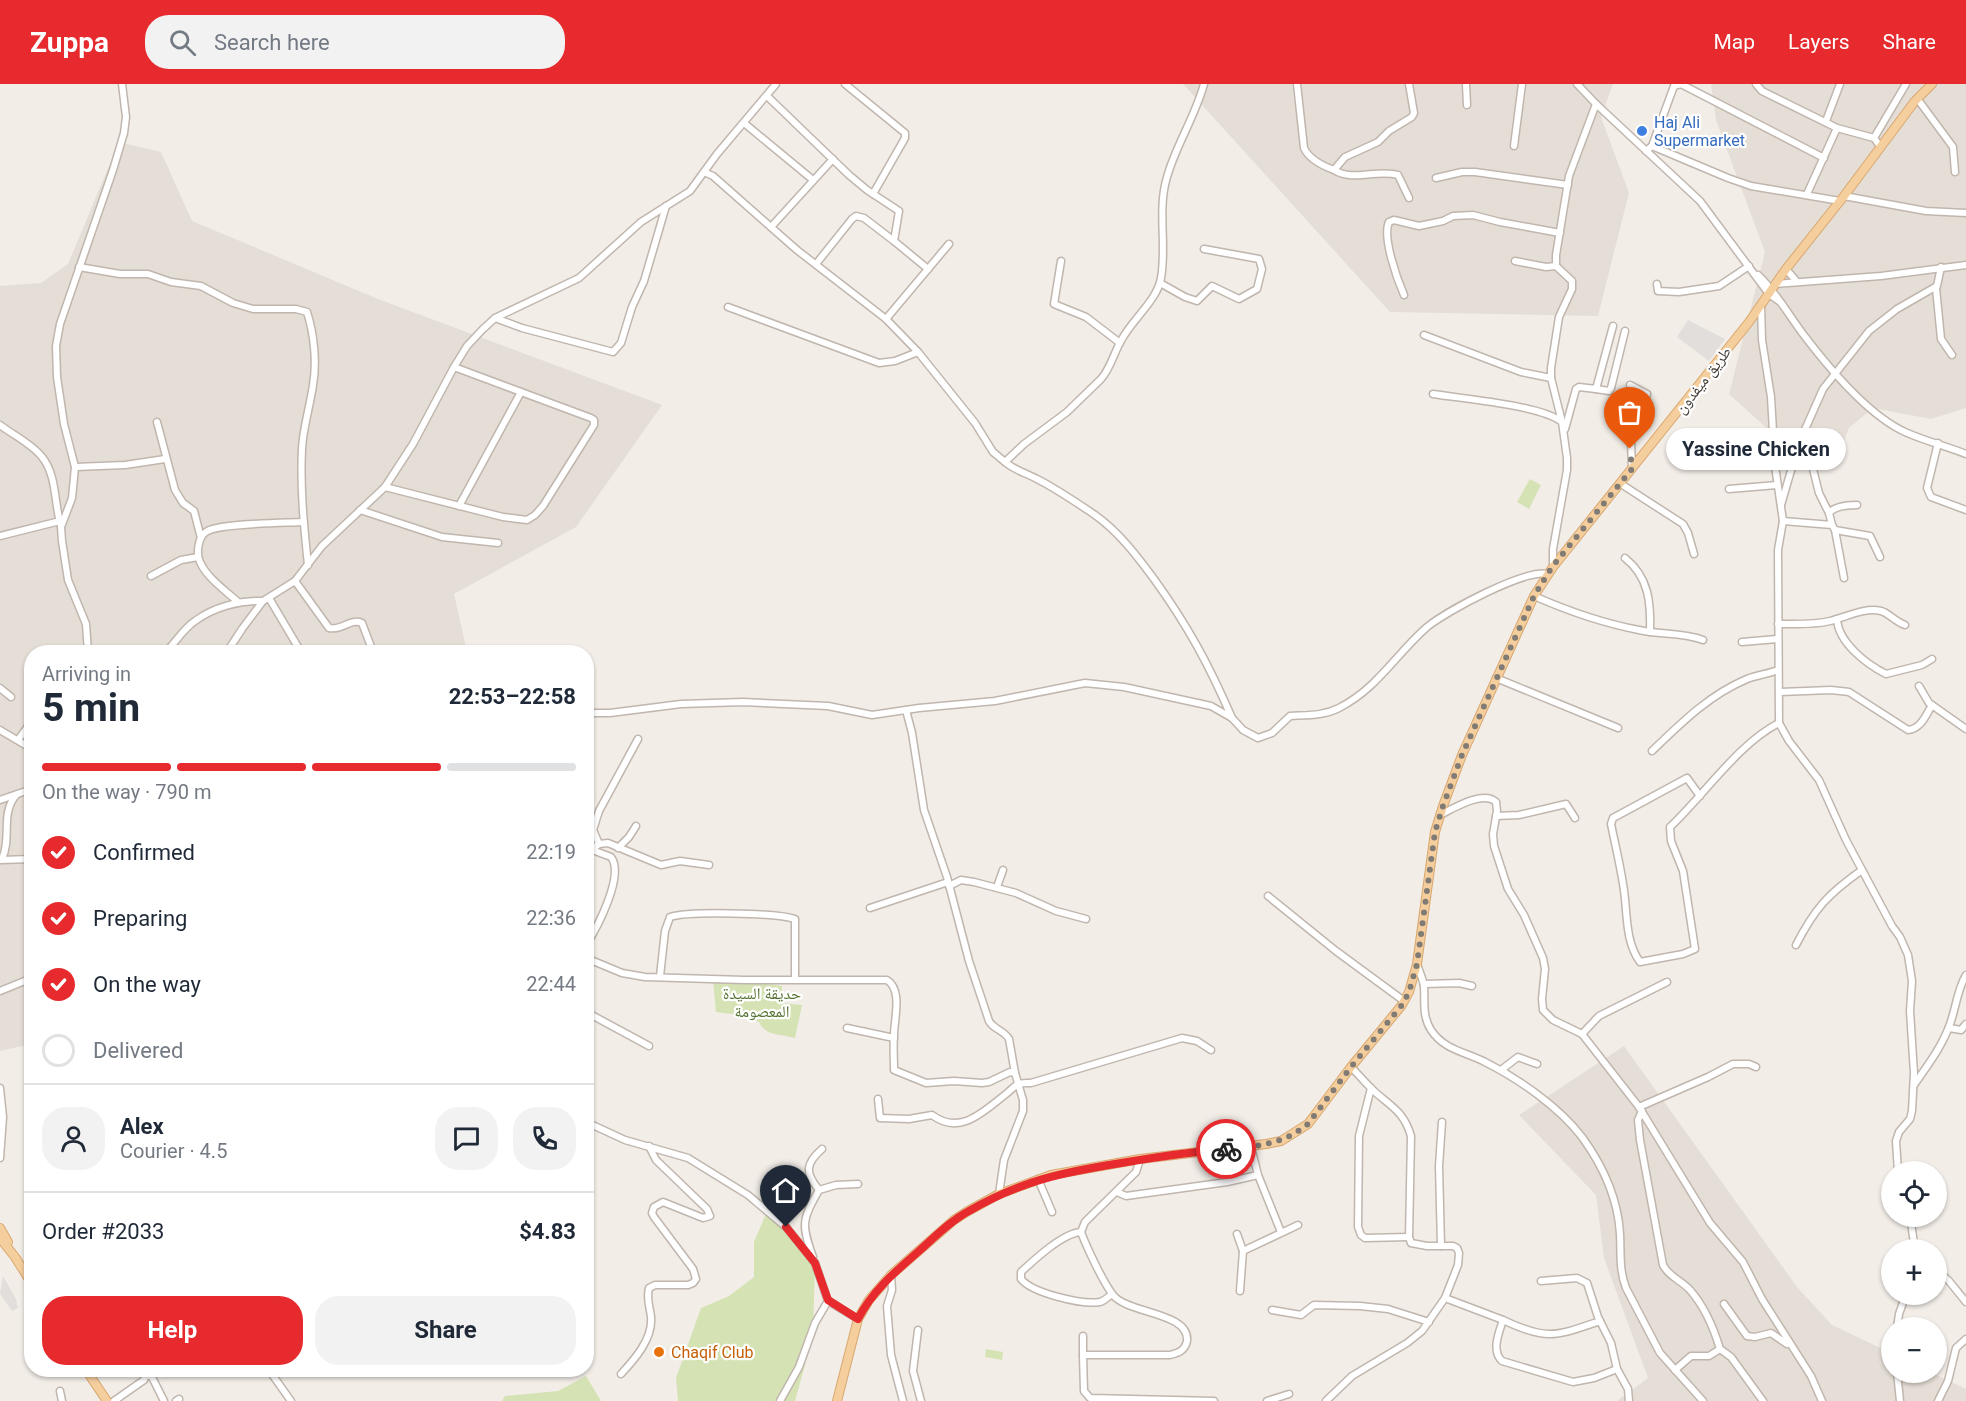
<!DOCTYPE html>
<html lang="en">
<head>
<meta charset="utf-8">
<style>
  :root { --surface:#fff; --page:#f2f2f3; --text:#1f2937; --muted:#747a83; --line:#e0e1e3; --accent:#e62a2d }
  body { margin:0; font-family:Roboto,"Noto Naskh Arabic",sans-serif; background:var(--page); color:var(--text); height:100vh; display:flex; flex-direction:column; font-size:22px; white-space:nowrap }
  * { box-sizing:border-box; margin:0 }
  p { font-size:20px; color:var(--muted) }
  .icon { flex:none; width:33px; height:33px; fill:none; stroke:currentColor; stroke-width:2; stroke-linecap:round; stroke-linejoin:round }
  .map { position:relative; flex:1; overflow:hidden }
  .drawer { position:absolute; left:24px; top:561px; width:570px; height:732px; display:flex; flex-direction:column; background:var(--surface); border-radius:24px; box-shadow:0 2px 4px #0004 }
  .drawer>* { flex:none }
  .tools { position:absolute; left:1881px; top:1077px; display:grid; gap:12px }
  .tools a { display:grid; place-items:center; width:66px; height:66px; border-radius:50%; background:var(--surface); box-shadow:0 2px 4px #0004; font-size:30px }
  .pin { position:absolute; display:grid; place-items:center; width:51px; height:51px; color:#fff; margin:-62px -26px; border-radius:50% 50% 50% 0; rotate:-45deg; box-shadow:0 0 6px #0007 }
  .pin .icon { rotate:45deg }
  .courier { position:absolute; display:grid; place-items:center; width:60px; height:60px; margin:-30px; border:4px solid #e62a2d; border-radius:50%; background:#fff; color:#222; box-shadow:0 2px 8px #0007 }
  .bubble { position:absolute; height:42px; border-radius:21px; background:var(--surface); box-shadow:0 2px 4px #0004; font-size:20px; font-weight:700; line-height:42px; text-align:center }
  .summary em { font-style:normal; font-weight:700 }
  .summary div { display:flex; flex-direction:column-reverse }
  .summary { display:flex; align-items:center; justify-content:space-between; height:102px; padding:0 18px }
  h1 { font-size:39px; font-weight:700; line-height:45px }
  .bar { display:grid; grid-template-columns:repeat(4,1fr); gap:9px 6px; align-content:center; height:72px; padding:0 18px }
  .bar i { height:8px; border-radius:4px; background:var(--line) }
  .bar .active { background:var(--accent) }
  .bar p { grid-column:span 4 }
  .line { display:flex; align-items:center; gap:15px; padding:0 18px; border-top:2px solid var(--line) }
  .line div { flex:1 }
  .round { display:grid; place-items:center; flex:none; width:63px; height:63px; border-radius:24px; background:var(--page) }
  ol { padding:0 18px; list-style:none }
  li { display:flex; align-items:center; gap:18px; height:66px }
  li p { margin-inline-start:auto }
  li .icon { padding:6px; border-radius:50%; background:var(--accent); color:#fff; stroke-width:4 }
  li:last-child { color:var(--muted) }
  li i { width:33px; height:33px; border:3px solid var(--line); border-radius:50% }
  .action { display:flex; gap:12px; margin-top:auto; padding:12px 18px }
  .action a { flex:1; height:69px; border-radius:24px; background:var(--accent); color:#fff; font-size:24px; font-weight:700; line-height:69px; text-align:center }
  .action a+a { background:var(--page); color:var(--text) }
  header { display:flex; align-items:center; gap:36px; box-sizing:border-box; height:84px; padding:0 30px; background:var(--accent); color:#fff }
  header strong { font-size:28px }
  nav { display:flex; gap:33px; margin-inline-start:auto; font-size:21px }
  .search { width:420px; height:54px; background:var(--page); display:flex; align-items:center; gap:15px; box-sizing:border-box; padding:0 21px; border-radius:24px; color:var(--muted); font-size:22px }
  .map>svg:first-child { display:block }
  .residential { fill:#e5ded6 }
  .green { fill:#d5e3b4 }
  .parking { fill:#e1dedc }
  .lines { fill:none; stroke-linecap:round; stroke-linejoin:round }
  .minor-casing { stroke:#c0b6ae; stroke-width:9 }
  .major-casing { stroke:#d8a76f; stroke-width:10 }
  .minor { stroke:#fff; stroke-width:6 }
  .major { stroke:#f5ce9e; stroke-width:8 }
  .done { stroke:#817b75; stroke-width:6; stroke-dasharray:0 10.8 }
  .route { stroke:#e62a2d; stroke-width:8 }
  .shop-dot { fill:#3f7fe0; stroke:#fff; stroke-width:2 }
  .food-dot { fill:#e8710a; stroke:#fff; stroke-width:2 }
  .labels { text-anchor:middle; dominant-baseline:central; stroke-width:4.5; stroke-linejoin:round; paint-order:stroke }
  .shop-label { font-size:16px; fill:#366cbe; stroke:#fff; text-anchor:start }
  .street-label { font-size:16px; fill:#443d37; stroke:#fff }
  .park-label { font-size:16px; fill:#53712f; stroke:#fff }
  .food-label { font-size:16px; fill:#c56008; stroke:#fff; text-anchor:start }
</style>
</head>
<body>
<header>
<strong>Zuppa</strong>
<div class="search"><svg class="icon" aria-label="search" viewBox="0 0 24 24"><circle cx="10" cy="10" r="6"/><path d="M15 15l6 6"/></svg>Search here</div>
<nav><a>Map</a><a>Layers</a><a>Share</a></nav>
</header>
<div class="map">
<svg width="1966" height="1317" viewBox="0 0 1966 1317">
  <rect width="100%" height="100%" fill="#f2ede7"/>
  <!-- residential -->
  <g class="residential">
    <polygon points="1183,0 1613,0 1601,33 1629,109 1598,232 1390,228"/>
    <polygon points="1711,0 1966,0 1966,324 1931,335 1873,324 1849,344 1838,373 1822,376 1783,359 1729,310 1765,168 1716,36"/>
    <polygon points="119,58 161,68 192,137 378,215 662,321 576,443 454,510 467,568 32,568 31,960 0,967 0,202 41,199 68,180"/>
    <polygon points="1624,962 1797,1203 1832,1241 1891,1269 1892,1288 1932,1289 1966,1305 1966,1317 1617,1317 1648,1294 1604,1174 1596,1111 1519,1031"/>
  </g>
  <!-- green -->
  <g class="green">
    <polygon points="1530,395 1541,401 1529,425 1517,418"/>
    <path d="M713,896L747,897L782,902L781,919L802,921L795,954C781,950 765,952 759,938L747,932L716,928Z"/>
    <polygon points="768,1125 815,1179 813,1252 795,1317 678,1317 676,1294 701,1224 729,1212 754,1193 754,1158"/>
    <polygon points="986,1265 1003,1268 1002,1276 985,1273"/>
    <polygon points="586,1292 601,1317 502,1317 505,1312 558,1307"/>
  </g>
  <!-- parking -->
  <g class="parking">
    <polygon points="1688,236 1725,255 1709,277 1677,253"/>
    <polygon points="3,1192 16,1215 18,1224 12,1227 0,1210"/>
  </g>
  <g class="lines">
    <!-- minor casing -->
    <g class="minor-casing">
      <g id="minor">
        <polyline points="845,0 905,49 905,54 873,110"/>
        <path d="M1297,0L1304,64C1309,75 1323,82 1334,86L1345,73L1378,58L1389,47L1412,33L1414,29L1409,0"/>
        <polyline points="1466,0 1467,21"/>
        <polyline points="1577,0 1596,20 1700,117 1769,210 1779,217"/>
        <polyline points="1756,0 1762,7 1837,44 1807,110"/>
        <polyline points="767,12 849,91 867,106 899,127 894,157 928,185"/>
        <polyline points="1919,17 1953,63 1955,88"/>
        <polyline points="1826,37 1840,0"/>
        <polyline points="744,39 813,96"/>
        <polyline points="1837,44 1874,54 1880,62"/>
        <polyline points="1874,54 1906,0"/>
        <polyline points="1514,62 1522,0"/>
        <polyline points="1652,62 1728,94 1751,102 1840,117"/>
        <polyline points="1646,67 1652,62 1674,2 1681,0 1824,74"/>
        <path d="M1334,86C1353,98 1377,85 1398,91L1409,114"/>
        <path d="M704,88L713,92L797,166L886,235L918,268L975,339L993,368L1005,378L1024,360L1067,328L1101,295C1111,284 1114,268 1122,255C1132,236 1158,215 1161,194C1167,161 1157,126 1167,93C1176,61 1195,33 1204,0"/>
        <polyline points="1436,94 1462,88 1475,88 1568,101"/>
        <polyline points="1844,112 1926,127 1966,129"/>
        <polyline points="771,143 833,75"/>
        <polyline points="1061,177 1054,220 1086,233 1120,259"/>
        <polyline points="1515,177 1546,183 1556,182"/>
        <polyline points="816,180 852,135 856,132 864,134 894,157"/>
        <path d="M79,183L120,190H148L171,198L201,202L233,219L253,225H296L307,228C314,250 317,278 313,301C310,322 303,344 302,365C300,404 304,443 308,481"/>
        <polyline points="1786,185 1797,198"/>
        <path d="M1758,191C1776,208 1788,230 1803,250C1828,283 1868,331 1905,348C1925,357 1946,362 1966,370"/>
        <polyline points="1160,199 1185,213 1197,217 1212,202 1239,215 1257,205 1262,185 1259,175 1204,165"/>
        <polyline points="1657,200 1658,207 1679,208 1719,202 1749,182"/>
        <polyline points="1776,200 1881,192 1966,181"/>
        <polyline points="1936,204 1941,255 1952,271"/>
        <path d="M1404,211C1397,195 1382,153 1389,138L1394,136L1419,142L1443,137L1453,132L1473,131L1500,138L1560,149"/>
        <polyline points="1761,221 1762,256 1771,313 1775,382 1783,437 1778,466 1779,639 1789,657 1819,696 1846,756 1892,842 1900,853 1908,871 1912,897 1910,927 1914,989 1912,1027 1910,1035 1899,1048 1896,1057 1898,1088"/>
        <polyline points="728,223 879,279 895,277 918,268"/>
        <polyline points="495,234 522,244 613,268 621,259 632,223 644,197 666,122"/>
        <polyline points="886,235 949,160"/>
        <polyline points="1424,251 1521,288 1551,294"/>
        <polyline points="1630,301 1647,310 1631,358 1632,384"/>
        <polyline points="1596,305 1609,307 1611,304 1625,247"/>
        <path d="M1433,310C1464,315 1540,321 1562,338L1567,374V386L1553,465V483"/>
        <polyline points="157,338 175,406 183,419 194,427 201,454"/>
        <polyline points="1562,338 1551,294 1551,284 1559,233 1572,205 1572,197 1556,182 1556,171 1569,92 1596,20"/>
        <path d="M0,341C13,351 32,360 42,373C57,391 54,420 61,442"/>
        <polyline points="1565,345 1576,305 1579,303 1596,305 1613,242"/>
        <polyline points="1938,359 1927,404 1931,413 1966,426"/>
        <polyline points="1773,363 1797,365"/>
        <path d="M1005,378C1014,386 1026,389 1037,395C1057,405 1077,419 1095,431C1119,448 1137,472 1154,495C1188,542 1209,581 1232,634"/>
        <polyline points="1812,381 1819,409 1829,429"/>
        <polyline points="75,383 125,381 165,375"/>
        <polyline points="1621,400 1683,440 1688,449 1694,470"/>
        <polyline points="385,403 503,433 527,436 535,431 543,422 594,341 594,336 591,334 454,283"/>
        <polyline points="1729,405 1777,401"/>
        <polyline points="1781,421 1799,359 1823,305 1869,247 1897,225 1937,202 1941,183"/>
        <polyline points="459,422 521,308"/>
        <polyline points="360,426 442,453 498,459"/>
        <polyline points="1783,437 1832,441 1835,446 1870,452 1880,473"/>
        <path d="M1832,441L1829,429C1835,422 1848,421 1857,421"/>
        <polyline points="1835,446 1844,494"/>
        <polyline points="0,452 60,437"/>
        <path d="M1625,474C1649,493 1651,519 1650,548"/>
        <polyline points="151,492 181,476 198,473"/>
        <polyline points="295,497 322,462 385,403 413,360 454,283 467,262 482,246 495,234 579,194 641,138 690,107 717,70 776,0"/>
        <path d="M1534,512C1568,527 1602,539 1639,546C1660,551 1683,548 1703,556"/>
        <polyline points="269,514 301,568"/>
        <path d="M263,517L295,497L329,544C342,547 350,534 362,539L373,568"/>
        <path d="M238,518C226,507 207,494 200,478C196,470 198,453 206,448C217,439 286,439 303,438"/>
        <path d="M1837,535C1838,558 1866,580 1886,590L1922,581L1932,575"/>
        <path d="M1778,540C1795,540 1814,541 1830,537C1847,533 1864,523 1881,527C1889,529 1894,537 1905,541"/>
        <polyline points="1742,558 1777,555"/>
        <polyline points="88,568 86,540 68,496 62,457 61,443 72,414 75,383 64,340 57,293 56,262 60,240 113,86 124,49 126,33 122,0"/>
        <path d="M166,568C176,558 183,545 195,537C214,523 240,516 263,517L242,545L227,568"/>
        <polyline points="1496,594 1618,644"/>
        <polyline points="1919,602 1929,619 1966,645"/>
        <polyline points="0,604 11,613"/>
        <path d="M1780,608L1831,606L1849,608L1908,646C1921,645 1926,631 1932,621"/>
        <path d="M906,626L912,649L924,726L947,793L969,877L989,937C994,946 1004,946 1009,955L1015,989L1023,1016V1027L1004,1076L999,1110"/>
        <path d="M586,629H610L681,620L743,618L828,622L872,631L919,624L995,617L1085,599L1124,603L1211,622L1232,634L1243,646L1258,654L1272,649L1290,632C1308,631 1323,632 1339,624C1378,604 1396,570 1427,543C1447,527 1524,485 1548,490"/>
        <polyline points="0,646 32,665"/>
        <polyline points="18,656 32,637"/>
        <path d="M1652,667C1681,639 1709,611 1747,595C1757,591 1768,590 1778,586"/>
        <path d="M1700,712L1687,694L1613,734L1611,740C1615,760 1620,780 1623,800C1628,827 1624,856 1640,878L1683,870L1695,865L1683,787L1671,757L1670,743C1704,711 1739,659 1779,639"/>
        <polyline points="0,716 32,705"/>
        <path d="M1440,731C1454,724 1483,706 1496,718L1497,727L1493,750L1494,762L1508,805L1524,831L1543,874L1545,885L1542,915L1543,926L1553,936L1582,950L1639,1023L1710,1139L1743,1178L1762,1215L1811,1292L1822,1317"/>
        <polyline points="1496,732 1519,731 1566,720 1575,734"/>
        <polyline points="599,760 593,746 599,727 638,655"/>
        <polyline points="618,764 629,753 636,742"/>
        <polyline points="591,766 599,760 608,759 661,781 680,777 709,781"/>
        <path d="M586,767H595L611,773C625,791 597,844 586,861"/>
        <path d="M2,775C12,754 0,730 16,711"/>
        <polyline points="0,776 32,775"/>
        <polyline points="949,802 961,796 974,798 1016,809 1056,827 1086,835"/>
        <polyline points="997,803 1003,786"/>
        <polyline points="1268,812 1336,867 1404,917"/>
        <polyline points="870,824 948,798"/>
        <path d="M1796,861C1815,824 1828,810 1862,786"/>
        <path d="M586,874L622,889L645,893L744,896H887C903,906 894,935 894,951C893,963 894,974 894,986L926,999L954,997L982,999L989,998L1010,988L1015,989"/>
        <path d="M1417,880C1419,887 1423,895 1424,902C1425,918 1422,932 1431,946C1444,966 1466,968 1485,978C1519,995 1559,1023 1582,1053C1603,1082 1618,1114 1620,1150C1621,1169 1619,1186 1626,1204L1660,1269L1703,1317"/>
        <path d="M660,892L665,847L670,833C689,827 776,829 795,835V895"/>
        <polyline points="1424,900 1459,899 1472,902"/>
        <polyline points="0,907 32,894"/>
        <polyline points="586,928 649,962"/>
        <polyline points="847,944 894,954"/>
        <polyline points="1949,944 1961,946 1966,940"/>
        <polyline points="1582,950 1599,932 1667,898"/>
        <polyline points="1501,986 1518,973 1537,980"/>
        <path d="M1914,1001C1927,982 1942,963 1950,940C1956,924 1957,906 1966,891"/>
        <polyline points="0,1004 3,1033 0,1074"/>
        <polyline points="1371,1004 1359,1052 1358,1143 1361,1151 1365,1154 1409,1153"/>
        <path d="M878,1015L880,1034L909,1035L932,1031C960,1052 983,1028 1006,1010C1010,1007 1013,1003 1017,1001C1021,998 1026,999 1031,999L1182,954L1197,957L1211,966"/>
        <polyline points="1639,1023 1708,993 1733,980 1749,980 1756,983"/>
        <path d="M1642,1027L1638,1036L1640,1056L1663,1181C1669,1193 1681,1196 1690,1206C1704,1222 1714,1245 1720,1265L1709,1272H1691L1675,1286"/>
        <polyline points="586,1038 625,1056 688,1074 748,1111 786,1143 815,1179 828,1217 858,1235"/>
        <polyline points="1251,1063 1258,1091 1281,1148"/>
        <polyline points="1038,1095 1052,1128"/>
        <path d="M819,1106C805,1089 805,1080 822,1065"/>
        <polyline points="1117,1108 1126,1112 1227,1098 1258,1091"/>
        <polyline points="1910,1132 1915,1166"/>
        <path d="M1081,1148C1063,1149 1035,1175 1021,1188V1195C1032,1209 1082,1221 1100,1218C1104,1217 1108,1213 1112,1210"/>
        <polyline points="1237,1150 1243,1167"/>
        <polyline points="1441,1162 1439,1082 1442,1038"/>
        <path d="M813,1173C801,1140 802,1136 819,1106L836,1101L858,1100"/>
        <polyline points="1936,1185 1949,1197 1966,1218"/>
        <polyline points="891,1191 892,1206 887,1222 891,1271 903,1317"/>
        <polyline points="1541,1197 1577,1194 1587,1199 1598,1233 1611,1259 1617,1285"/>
        <polyline points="1240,1207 1243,1167 1298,1141"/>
        <polyline points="1445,1214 1503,1236"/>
        <polyline points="1724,1220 1747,1252 1755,1253 1771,1249 1787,1260"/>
        <polyline points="1272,1226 1301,1231 1314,1221 1360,1222 1388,1225 1429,1238"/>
        <path d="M1600,1237C1556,1252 1547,1257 1503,1236C1499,1248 1491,1267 1502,1277L1573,1298L1594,1294L1617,1285L1628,1305L1629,1317"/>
        <polyline points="1897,1244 1899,1230 1906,1210"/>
        <polyline points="918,1246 913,1287 921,1317"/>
        <path d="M1083,1252V1271H1170C1178,1269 1185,1267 1187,1257C1190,1228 1128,1230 1113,1211C1103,1198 1087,1164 1081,1148L1085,1138L1136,1088L1140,1075"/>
        <polyline points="1720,1265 1731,1273 1763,1317"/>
        <polyline points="1083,1271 1084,1307 1090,1314 1214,1317"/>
        <polyline points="269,1286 291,1317"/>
        <polyline points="1897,1288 1900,1317"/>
        <path d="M621,1290C634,1276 653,1255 651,1233C650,1223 646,1215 649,1204L655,1201H688L693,1199L696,1195L693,1185L654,1133L652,1129L654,1123L663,1118L703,1134L710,1132L707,1125L656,1076L649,1062"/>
        <polyline points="147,1291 152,1293 164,1317"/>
        <polyline points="60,1307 62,1317"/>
        <polyline points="114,1317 144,1296 148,1286"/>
        <polyline points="176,1317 179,1315"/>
        <polyline points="780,1317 799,1283 815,1239 828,1217"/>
        <polyline points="1267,1317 1289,1310"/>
        <path d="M1326,1317L1352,1292L1407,1259L1422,1247L1445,1214L1458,1181L1459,1169L1457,1164L1453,1162H1427L1411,1159L1409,1153L1411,1052C1404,1028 1392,1023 1375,1008C1366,1000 1359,991 1351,983"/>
        <polyline points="1938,1317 1948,1297 1956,1264 1966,1255"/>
      </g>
    </g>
    <!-- major casing -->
    <g class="major-casing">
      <g id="major">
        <polyline points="0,1144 8,1158"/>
        <polyline points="0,1154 15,1173 32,1200"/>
        <polyline points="86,1286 107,1317"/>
        <polyline points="837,1317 858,1235 869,1216 891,1191 954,1136 968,1127 999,1110 1051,1091 1140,1075 1266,1060 1281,1057 1308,1040 1351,983 1402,921 1409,908 1417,880 1435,748 1443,722 1462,671 1534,512 1553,483 1749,238 1786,185 1844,112 1915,17 1932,0"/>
      </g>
    </g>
    <!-- minor -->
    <use href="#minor" class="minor"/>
    <!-- major -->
    <use href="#major" class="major"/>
  </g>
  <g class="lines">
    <!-- done -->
    <path class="done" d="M1226,1065C1258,1062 1282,1061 1308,1040L1351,983L1402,921L1409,908L1417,880L1435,748L1443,722L1462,671L1534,512L1552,483L1632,385L1630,365"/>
    <!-- route -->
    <path class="route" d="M786,1143L815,1179L828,1216L858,1235C872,1207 896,1187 919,1167C935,1153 950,1137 969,1127C1020,1097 1064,1088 1121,1079C1156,1073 1191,1068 1226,1065"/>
  </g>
  <!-- markers -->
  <circle class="shop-dot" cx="1642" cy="47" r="6"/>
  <circle class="food-dot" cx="659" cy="1268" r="6"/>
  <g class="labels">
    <!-- shop labels -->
    <g class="shop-label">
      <text x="1654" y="38">Haj Ali<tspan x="1654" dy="18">Supermarket</tspan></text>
    </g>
    <!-- street labels -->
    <g class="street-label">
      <text transform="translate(1703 296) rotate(-52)">طريق ميفدون</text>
    </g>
    <!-- park labels -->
    <g class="park-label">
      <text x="762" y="909">حديقة السيدة<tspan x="762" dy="18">المعصومة</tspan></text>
    </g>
    <!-- food labels -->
    <g class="food-label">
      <text x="671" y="1268">Chaqif Club</text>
    </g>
  </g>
</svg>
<div class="tools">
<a><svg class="icon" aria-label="locate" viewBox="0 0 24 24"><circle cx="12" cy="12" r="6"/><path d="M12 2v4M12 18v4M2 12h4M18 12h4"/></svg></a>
<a>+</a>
<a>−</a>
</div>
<div class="pin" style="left:1630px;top:365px;background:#ea580c"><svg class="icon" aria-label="bag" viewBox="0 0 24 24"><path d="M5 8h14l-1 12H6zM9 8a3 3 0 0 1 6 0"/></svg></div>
<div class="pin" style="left:786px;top:1143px;background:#1f2937"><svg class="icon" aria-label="home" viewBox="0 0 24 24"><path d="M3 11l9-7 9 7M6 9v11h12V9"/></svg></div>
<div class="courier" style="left:1226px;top:1065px"><svg class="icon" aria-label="bike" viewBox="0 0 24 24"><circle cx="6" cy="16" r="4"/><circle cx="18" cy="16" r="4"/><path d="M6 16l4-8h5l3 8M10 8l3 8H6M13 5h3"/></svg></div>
<div class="bubble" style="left:1666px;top:344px;width:180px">Yassine Chicken</div>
<section class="drawer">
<div class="summary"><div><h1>5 min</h1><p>Arriving in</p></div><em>22:53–22:58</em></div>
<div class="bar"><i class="active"></i><i class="active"></i><i class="active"></i><i></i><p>On the way · 790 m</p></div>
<ol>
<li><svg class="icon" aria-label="check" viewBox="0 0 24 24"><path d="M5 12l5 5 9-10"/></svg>Confirmed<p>22:19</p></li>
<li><svg class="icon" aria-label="check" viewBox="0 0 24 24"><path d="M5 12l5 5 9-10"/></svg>Preparing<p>22:36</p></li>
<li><svg class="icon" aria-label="check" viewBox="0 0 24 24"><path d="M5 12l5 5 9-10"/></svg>On the way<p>22:44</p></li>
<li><i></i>Delivered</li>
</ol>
<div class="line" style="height:108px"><a class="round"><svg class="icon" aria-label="person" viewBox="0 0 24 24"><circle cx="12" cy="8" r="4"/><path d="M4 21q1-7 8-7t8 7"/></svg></a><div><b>Alex</b><p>Courier · 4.5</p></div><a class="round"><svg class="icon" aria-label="chat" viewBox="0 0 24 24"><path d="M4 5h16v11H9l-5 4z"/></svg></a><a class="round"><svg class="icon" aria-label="phone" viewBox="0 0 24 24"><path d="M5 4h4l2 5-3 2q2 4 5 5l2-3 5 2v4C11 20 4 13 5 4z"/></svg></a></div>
<div class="line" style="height:78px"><div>Order #2033</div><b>$4.83</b></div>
<div class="action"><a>Help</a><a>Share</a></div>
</section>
</div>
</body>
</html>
